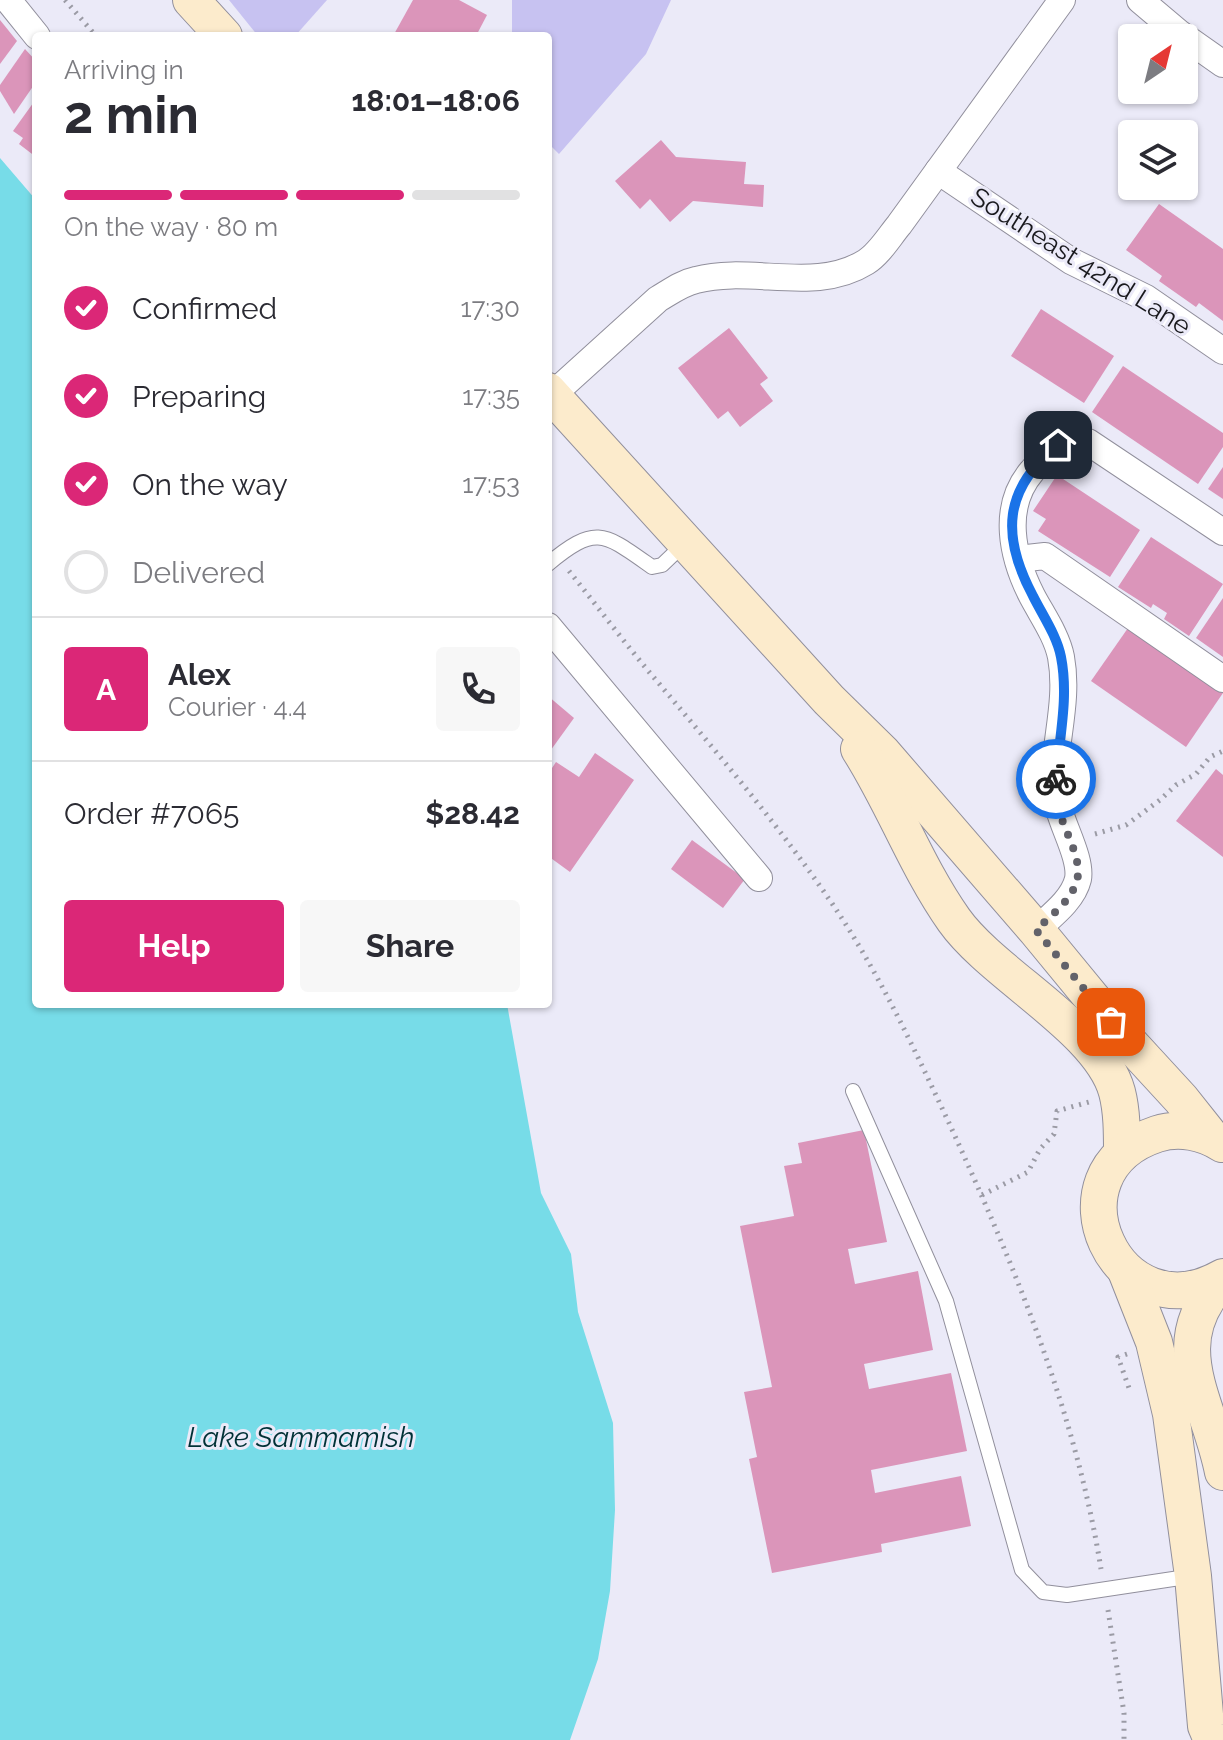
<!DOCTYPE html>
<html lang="en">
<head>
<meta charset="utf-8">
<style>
  :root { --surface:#fff; --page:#f7f7f7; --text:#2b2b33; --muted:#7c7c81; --line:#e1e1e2; --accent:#db2777 }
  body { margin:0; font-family:Raleway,sans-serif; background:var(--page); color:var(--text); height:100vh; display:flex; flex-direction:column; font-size:30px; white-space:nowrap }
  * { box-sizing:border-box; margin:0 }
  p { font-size:26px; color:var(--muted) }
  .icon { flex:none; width:44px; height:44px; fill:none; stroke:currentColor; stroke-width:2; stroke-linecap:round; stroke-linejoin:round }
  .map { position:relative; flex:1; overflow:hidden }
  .side { position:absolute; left:32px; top:32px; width:520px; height:976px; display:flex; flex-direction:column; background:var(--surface); border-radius:8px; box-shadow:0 2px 6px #0004 }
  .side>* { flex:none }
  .needle { width:52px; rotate:35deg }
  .controls { position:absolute; left:1118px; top:24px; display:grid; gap:16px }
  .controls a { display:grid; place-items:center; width:80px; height:80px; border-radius:8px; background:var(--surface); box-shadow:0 2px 6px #0004; font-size:40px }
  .pin { position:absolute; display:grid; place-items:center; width:68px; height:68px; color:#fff; margin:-34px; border-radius:16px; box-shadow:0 4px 12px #0006 }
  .courier { position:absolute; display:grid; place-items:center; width:80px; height:80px; margin:-40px; border:6px solid #1a73e8; border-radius:50%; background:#fff; color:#222; box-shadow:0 2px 10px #0007 }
  .headline em { font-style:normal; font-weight:700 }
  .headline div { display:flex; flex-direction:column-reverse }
  .headline { display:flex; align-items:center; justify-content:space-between; height:136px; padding:0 32px }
  h1 { font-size:52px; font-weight:700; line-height:60px }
  .bar { display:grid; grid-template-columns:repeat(4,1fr); gap:12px 8px; align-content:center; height:96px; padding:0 32px }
  .bar i { height:10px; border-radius:6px; background:var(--line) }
  .bar .current { background:var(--accent) }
  .bar p { grid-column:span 4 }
  .line { display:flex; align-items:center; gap:20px; padding:0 32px; border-top:2px solid var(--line) }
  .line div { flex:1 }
  .round { display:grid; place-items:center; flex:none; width:84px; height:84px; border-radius:8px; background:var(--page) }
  ol { padding:0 32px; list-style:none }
  li { display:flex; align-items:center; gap:24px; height:88px }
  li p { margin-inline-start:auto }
  li .icon { padding:8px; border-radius:50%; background:var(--accent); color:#fff; stroke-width:4 }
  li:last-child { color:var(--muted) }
  li i { width:44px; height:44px; border:4px solid var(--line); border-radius:50% }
  .cta { display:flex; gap:16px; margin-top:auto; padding:16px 32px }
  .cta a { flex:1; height:92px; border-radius:8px; background:var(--accent); color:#fff; font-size:32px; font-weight:700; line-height:92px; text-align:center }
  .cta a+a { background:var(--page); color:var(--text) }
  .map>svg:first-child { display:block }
  .green { fill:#c7c2f1 }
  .water { fill:#77dce8 }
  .building { fill:#db95ba }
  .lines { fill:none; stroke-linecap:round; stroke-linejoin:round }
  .service-casing { stroke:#918f9c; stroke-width:16 }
  .minor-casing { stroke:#918f9c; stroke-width:28 }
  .secondary-casing { stroke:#918f9c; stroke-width:38 }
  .path { stroke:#9b9ba5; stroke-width:5; stroke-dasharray:2 6; stroke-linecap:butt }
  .service { stroke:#fff; stroke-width:14 }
  .minor { stroke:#fff; stroke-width:26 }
  .secondary { stroke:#fcebcc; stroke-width:36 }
  .done { stroke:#62626a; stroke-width:8; stroke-dasharray:0 14.4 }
  .route { stroke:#1a73e8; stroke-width:10 }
  .labels { text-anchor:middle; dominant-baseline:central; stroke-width:6; stroke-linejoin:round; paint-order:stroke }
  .street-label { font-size:26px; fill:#19191d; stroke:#ebeaf8 }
  .water-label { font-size:28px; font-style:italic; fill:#003136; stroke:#ebeaf8 }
</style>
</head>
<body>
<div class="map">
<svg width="1223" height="1740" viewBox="0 0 1223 1740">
  <rect width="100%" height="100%" fill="#ebeaf8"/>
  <!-- green -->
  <g class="green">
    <polygon points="229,0 327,0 295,36 258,36"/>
    <polygon points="512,0 671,0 646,54 559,154 548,143 548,36 512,36"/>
  </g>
  <!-- water -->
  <polygon class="water" points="0,158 36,200 36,1004 507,1004 541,1193 571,1254 578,1312 613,1423 615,1510 610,1591 598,1659 570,1740 0,1740"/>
  <!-- building -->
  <g class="building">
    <polygon points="413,0 459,0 487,15 476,36 393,36"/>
    <polygon points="0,20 17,41 0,64"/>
    <polygon points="25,49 36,61 36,82 14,114 0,91 0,85"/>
    <polygon points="36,99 36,157 19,144 23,138 13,131"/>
    <polygon points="661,140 676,157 746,162 744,184 764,185 763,207 693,201 670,222 650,199 640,209 615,181"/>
    <polygon points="1159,204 1223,249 1223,321 1199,303 1196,307 1159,281 1162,276 1126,250"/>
    <polygon points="1041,309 1114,356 1084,403 1011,356"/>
    <polygon points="729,328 768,378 760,384 773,401 740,427 728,411 718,419 678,368"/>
    <polygon points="1123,366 1223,433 1223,447 1198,484 1092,412"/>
    <polygon points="1223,467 1223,499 1208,489"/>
    <polygon points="1057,475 1140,530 1110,577 1038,531 1046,519 1033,511"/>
    <polygon points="1151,537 1223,584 1189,636 1164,619 1167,613 1153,604 1151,608 1118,587"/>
    <polygon points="1223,598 1223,657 1196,638"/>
    <polygon points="1128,628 1223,693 1186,747 1091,681"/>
    <polygon points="548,696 574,718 548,754"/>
    <polygon points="595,753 634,780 570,872 548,856 548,774 556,762 579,777"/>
    <polygon points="1216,769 1223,775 1223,857 1176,821"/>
    <polygon points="692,840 745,879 723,908 671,869"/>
    <polygon points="864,1130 887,1242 848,1249 855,1284 918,1271 933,1350 864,1364 869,1389 951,1373 967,1451 871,1470 875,1493 961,1476 971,1526 881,1544 882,1552 772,1573 749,1459 757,1457 744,1392 772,1387 740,1226 794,1216 784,1166 802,1163 798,1143"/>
  </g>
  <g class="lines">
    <!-- service casing -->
    <g class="service-casing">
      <g id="service">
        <path d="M548,564C596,524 604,533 652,567L662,565L685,543"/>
        <polyline points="853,1091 946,1301 1022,1570 1043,1592 1067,1595 1193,1576"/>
      </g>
    </g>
    <!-- minor casing -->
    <g class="minor-casing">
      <g id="minor">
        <polyline points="8,0 37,36"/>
        <polyline points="1140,0 1179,33 1223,64"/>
        <polyline points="938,171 1071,261 1146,298 1223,351"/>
        <path d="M552,395L658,299C670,292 682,283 696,280C752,265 815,294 866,262C879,254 889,237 899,225L1062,0"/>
        <polyline points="1018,559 1045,556 1223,679"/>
        <polyline points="548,626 759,878"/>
        <path d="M1036,930C1051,916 1073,900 1078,879C1082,857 1059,821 1056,797C1050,752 1070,706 1061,657C1057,636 1042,615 1032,596C1012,557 1001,507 1032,471C1050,449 1059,441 1088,442L1223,532"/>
      </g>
    </g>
    <!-- secondary casing -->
    <g class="secondary-casing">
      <g id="secondary">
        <polyline points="191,0 224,36"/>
        <polyline points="548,391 829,700 882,752 1036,930 1124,1037 1181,1099 1212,1138"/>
        <path d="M859,749C894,804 916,866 954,920C993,975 1100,1029 1117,1092C1122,1111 1122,1133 1122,1153"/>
        <path d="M1222,1144C1204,1132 1179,1127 1157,1134C1041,1172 1117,1338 1223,1277"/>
        <polyline points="1126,1271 1154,1342 1171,1414 1193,1576 1206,1726 1212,1740"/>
        <path d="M1223,1279C1161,1344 1209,1400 1223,1472"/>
      </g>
    </g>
    <!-- path -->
    <g class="path">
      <polyline points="65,0 96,36"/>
      <path d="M569,571C598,607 626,645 656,680C713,748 771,816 822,889C874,962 911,1042 949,1123C1014,1265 1076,1413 1101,1569"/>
      <polyline points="1095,834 1126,825 1160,800 1176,785 1196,774 1210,757 1223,751"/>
      <polyline points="982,1195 1028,1172 1040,1149 1054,1134 1057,1111 1089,1102"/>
      <polyline points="1127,1354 1118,1357 1129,1388"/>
      <polyline points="1108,1610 1124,1713 1124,1740"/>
    </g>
    <!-- service -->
    <use href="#service" class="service"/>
    <!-- minor -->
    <use href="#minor" class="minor"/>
    <!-- secondary -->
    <use href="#secondary" class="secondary"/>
  </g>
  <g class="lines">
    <!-- done -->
    <path class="done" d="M1056,779C1056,790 1056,800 1059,810C1065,834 1087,865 1074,888C1066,905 1049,917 1036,930L1111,1022"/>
    <!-- route -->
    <path class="route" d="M1056,779C1059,738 1069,698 1061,657C1057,636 1043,616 1033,596C1001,536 1003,489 1058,445"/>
  </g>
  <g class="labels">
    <!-- street labels -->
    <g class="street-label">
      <text transform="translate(1081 261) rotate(32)">Southeast 42nd Lane</text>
    </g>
    <!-- water labels -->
    <g class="water-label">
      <text x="301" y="1437">Lake Sammamish</text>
    </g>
  </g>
</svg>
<div class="controls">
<a><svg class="needle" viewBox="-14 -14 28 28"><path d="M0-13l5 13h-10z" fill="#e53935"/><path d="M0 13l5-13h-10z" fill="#7c7c81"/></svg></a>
<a><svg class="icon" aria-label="layers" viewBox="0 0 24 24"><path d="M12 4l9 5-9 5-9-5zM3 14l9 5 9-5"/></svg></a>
</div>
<div class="pin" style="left:1111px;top:1022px;background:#ea580c"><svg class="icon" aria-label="bag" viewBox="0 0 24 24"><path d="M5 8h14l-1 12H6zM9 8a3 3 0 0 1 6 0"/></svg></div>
<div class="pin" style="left:1058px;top:445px;background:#1f2937"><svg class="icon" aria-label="home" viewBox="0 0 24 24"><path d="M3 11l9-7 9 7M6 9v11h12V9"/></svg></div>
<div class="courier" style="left:1056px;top:779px"><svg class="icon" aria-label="bike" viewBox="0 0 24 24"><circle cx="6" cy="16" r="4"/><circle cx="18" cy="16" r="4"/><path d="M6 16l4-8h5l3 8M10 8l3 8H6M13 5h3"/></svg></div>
<section class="side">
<div class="headline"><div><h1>2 min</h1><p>Arriving in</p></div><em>18:01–18:06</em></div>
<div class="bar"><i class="current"></i><i class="current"></i><i class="current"></i><i></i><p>On the way · 80 m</p></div>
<ol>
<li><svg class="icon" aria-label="check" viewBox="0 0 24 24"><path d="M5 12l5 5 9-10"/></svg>Confirmed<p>17:30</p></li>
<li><svg class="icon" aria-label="check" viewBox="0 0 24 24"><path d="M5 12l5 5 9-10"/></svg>Preparing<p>17:35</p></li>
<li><svg class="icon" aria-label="check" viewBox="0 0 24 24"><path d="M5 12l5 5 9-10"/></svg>On the way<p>17:53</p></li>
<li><i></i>Delivered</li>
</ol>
<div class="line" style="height:144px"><b class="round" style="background:var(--accent);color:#fff">A</b><div><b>Alex</b><p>Courier · 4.4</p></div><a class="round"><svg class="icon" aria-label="phone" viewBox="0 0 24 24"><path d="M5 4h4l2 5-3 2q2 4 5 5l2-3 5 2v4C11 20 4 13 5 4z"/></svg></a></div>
<div class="line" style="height:104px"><div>Order #7065</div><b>$28.42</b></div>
<div class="cta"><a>Help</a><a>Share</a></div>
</section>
</div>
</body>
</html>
